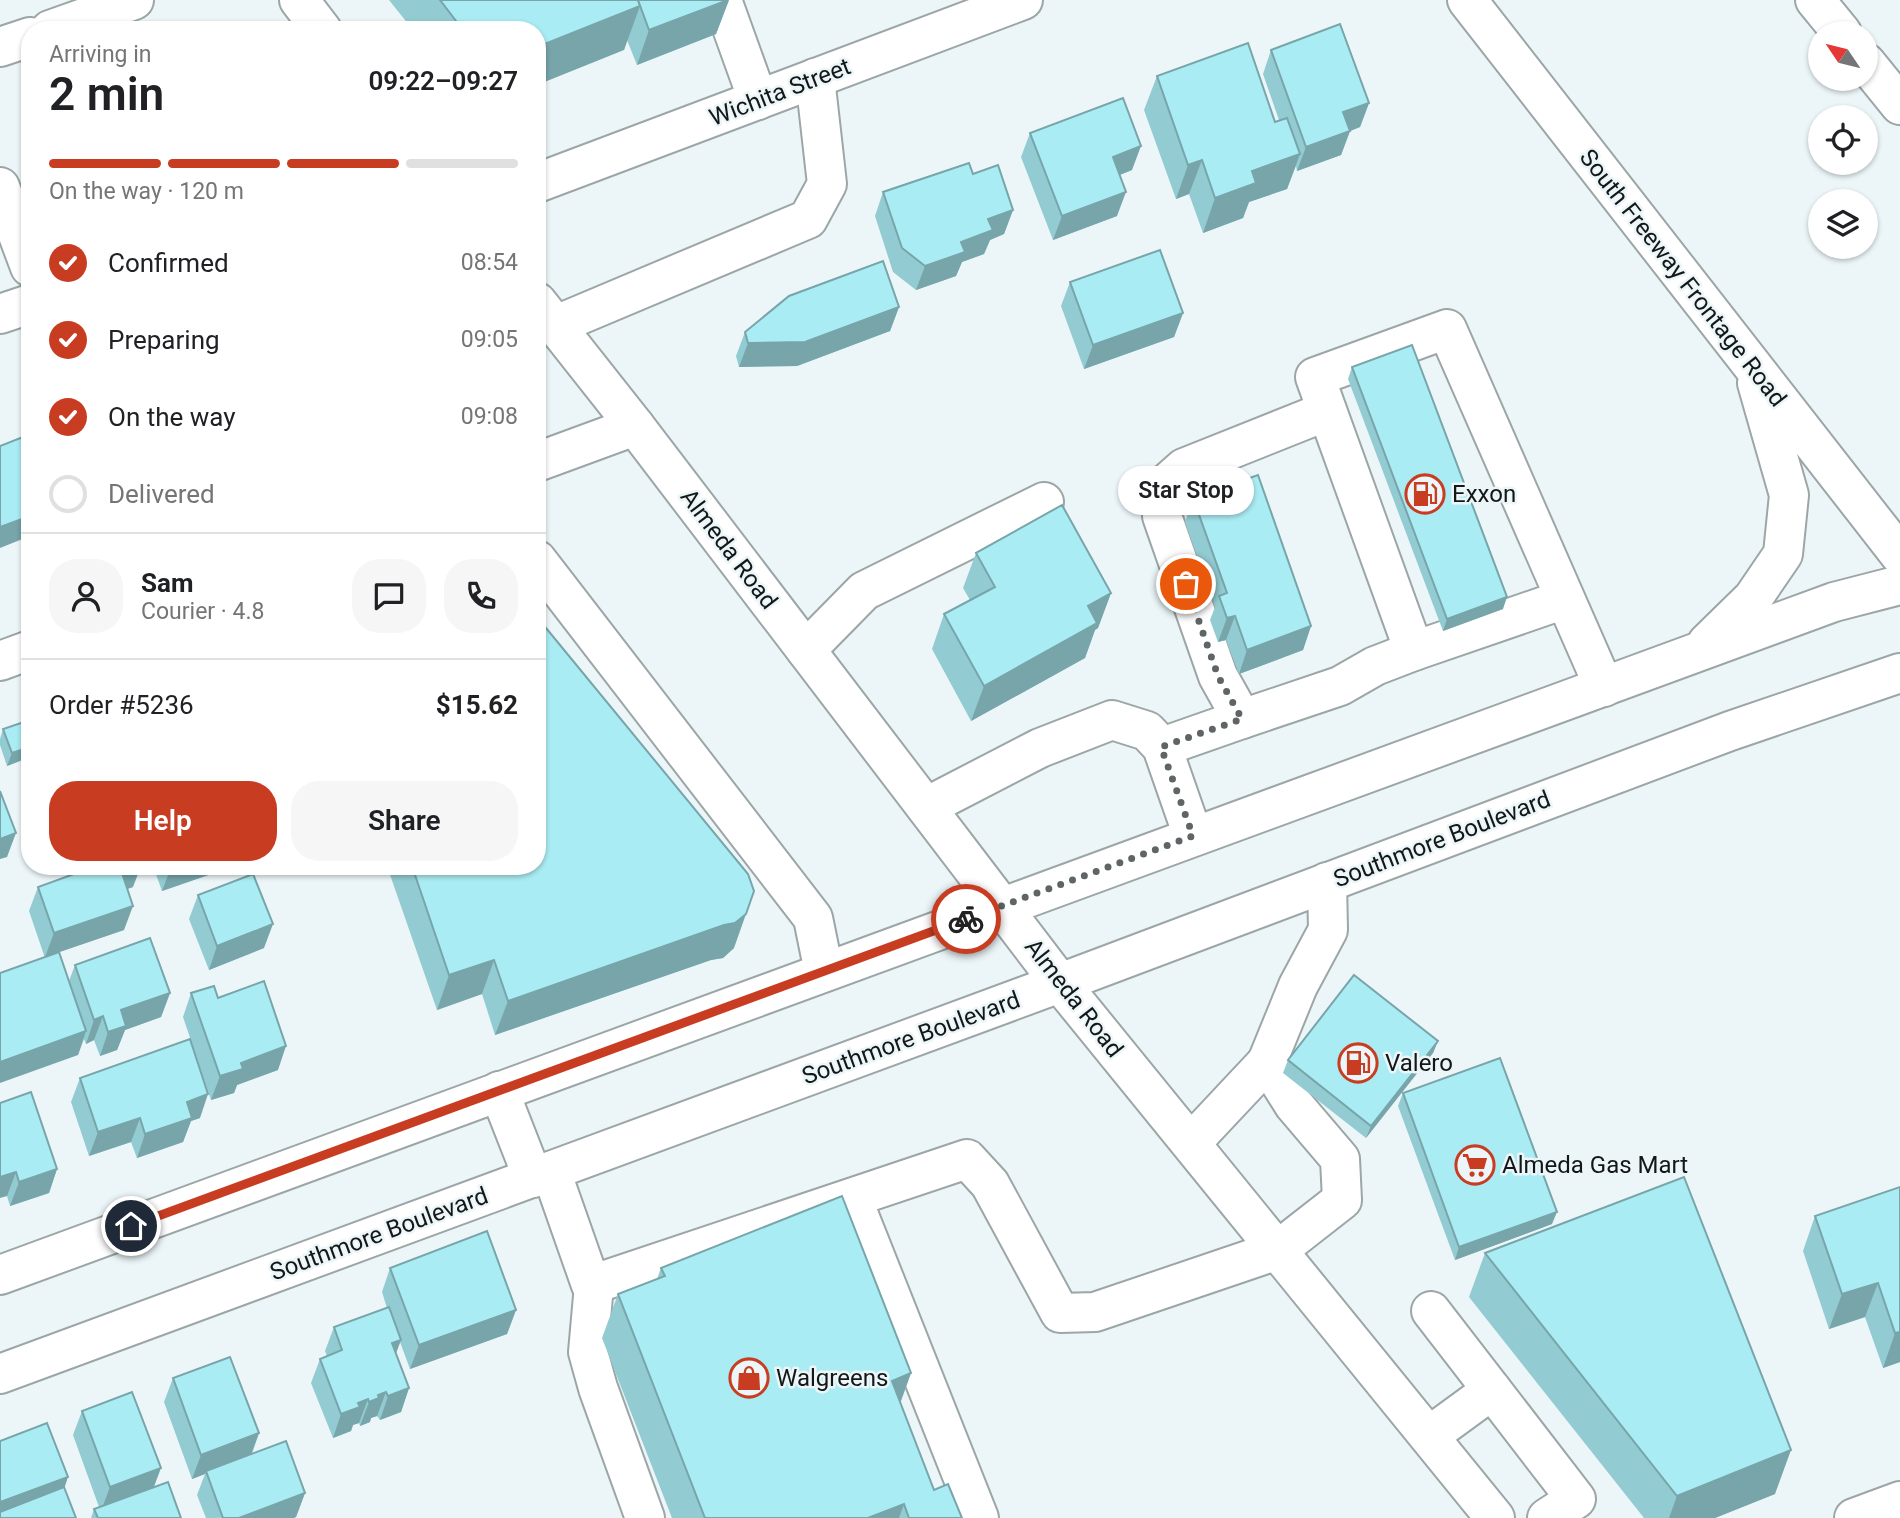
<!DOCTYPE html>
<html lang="en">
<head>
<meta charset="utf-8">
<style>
  :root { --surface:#fff; --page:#f6f6f6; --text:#202124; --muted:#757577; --line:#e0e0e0; --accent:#c83d21 }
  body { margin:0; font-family:Roboto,sans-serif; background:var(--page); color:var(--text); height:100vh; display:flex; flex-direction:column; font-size:26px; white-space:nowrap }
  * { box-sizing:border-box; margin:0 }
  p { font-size:23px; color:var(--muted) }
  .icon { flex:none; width:38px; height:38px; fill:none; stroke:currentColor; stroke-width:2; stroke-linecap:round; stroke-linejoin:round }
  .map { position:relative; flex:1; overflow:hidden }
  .side { position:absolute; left:21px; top:21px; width:525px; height:854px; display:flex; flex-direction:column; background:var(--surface); border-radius:28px; box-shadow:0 2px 5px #0004 }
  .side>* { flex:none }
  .needle { width:46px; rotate:305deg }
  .tools { position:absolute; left:1808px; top:21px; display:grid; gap:14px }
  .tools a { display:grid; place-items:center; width:70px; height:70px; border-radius:50%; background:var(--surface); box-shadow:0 2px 5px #0004; font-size:35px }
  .pin { position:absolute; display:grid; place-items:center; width:60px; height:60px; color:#fff; margin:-30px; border:4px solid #fff; border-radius:50%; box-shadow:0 2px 7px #0007 }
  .courier { position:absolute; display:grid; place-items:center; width:70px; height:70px; margin:-35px; border:5px solid #c83d21; border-radius:50%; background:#fff; color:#222; box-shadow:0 2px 9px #0007 }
  .bubble { position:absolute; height:49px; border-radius:24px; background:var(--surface); box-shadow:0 2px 5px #0004; font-size:23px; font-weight:600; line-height:49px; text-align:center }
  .overview em { font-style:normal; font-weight:600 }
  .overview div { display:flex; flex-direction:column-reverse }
  .overview { display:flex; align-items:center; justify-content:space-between; height:119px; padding:0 28px }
  h1 { font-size:46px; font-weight:600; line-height:52px }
  .bar { display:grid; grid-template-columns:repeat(4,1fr); gap:10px 7px; align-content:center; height:84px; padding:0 28px }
  .bar i { height:9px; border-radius:5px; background:var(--line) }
  .bar .selected { background:var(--accent) }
  .bar p { grid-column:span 4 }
  .line { display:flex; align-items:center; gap:18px; padding:0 28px; border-top:2px solid var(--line) }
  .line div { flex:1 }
  .round { display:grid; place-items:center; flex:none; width:74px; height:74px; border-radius:28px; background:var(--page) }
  ol { padding:0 28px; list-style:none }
  li { display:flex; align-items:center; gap:21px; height:77px }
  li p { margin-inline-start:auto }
  li .icon { padding:7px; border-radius:50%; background:var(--accent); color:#fff; stroke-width:4 }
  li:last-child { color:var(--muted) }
  li i { width:38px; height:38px; border:4px solid var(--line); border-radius:50% }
  .primary-button { display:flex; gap:14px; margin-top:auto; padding:14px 28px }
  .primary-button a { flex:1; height:80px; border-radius:28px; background:var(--accent); color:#fff; font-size:28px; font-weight:600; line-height:80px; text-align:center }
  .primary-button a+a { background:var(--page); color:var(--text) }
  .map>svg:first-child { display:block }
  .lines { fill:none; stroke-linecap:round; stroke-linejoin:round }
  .minor-casing { stroke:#9ca6a7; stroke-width:42 }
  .major-casing { stroke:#9ca6a7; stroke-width:42 }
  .highway-casing { stroke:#9ca6a7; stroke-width:42 }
  .minor { stroke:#fff; stroke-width:38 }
  .major { stroke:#fff; stroke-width:38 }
  .highway { stroke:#fff; stroke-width:38 }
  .wall { fill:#92cbd1 }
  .shaded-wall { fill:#77a5aa }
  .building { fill:#aaecf3; stroke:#77a5aa; stroke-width:2 }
  .done { stroke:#5f6566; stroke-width:7; stroke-dasharray:0 12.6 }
  .route { stroke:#c83d21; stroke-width:9 }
  .labels { text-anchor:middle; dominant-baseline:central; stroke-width:5; stroke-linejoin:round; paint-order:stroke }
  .street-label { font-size:24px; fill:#131717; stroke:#ecf6f8 }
  .poi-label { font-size:24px; fill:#131717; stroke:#ecf6f8; text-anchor:start }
</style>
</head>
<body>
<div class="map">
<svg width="1900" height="1518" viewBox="0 0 1900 1518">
  <rect width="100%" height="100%" fill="#ecf6f8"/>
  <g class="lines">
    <!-- minor casing -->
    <g class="minor-casing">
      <g id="minor">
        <polyline points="722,0 758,100"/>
        <polyline points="50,30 134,0"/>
        <polyline points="0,47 30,37"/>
        <polyline points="537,183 1023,0"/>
        <polyline points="0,187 30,267"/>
        <polyline points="0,314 30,304"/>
        <polyline points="556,325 808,219 827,184 815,78"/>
        <polyline points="1327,411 1184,468 1166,484 1162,516 1218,676 1242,719 1340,686 1375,666 1414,651"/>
        <polyline points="537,462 635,426"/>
        <polyline points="537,560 813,918 824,972"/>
        <polyline points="1565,599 1414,651 1315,377 1447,329 1604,687"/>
        <polyline points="806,650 864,591 1044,502"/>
        <polyline points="0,661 30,650"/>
        <polyline points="1162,747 1242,719"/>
        <polyline points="926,807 1040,748 1112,720 1147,731 1162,747 1193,836"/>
        <polyline points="1191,1143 1267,1062"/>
        <polyline points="551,1171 591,1285 967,1159 990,1184 1060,1313 1095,1312 1278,1250 1342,1200 1340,1159 1294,1105 1267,1062 1298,986 1328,930 1327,882"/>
        <polyline points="852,1198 979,1518"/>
        <polyline points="594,1285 588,1352 598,1388 645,1518"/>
        <polyline points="1431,1311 1492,1390"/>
        <polyline points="1429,1436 1492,1390 1576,1499 1547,1518"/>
        <polyline points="1854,1518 1900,1501"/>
      </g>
    </g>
    <!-- major casing -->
    <g class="major-casing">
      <g id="major">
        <polyline points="299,0 322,30"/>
        <polyline points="1467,0 1900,555"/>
        <polyline points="537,302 635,426 1060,983 1495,1518"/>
        <polyline points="1707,643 1753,598 1783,554 1789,495 1757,383"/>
        <polyline points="499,1091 533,1178"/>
        <polyline points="0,1275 1834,602 1900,585"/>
        <polyline points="0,1374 1060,983 1730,731 1900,673"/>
      </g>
    </g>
    <!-- highway casing -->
    <g class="highway-casing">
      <g id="highway">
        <polyline points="1815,0 1842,33"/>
        <polyline points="1866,63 1900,105"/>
      </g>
    </g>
    <!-- minor -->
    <use href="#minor" class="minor"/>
    <!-- major -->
    <use href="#major" class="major"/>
    <!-- highway -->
    <use href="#highway" class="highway"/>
  </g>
  <!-- wall -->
  <g class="wall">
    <polygon points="389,0 729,0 716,34 637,65 627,40 624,50 537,30 413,30"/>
    <polygon points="1271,50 1369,103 1360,127 1350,131 1341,155 1297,171 1296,166 1287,189 1249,202 1243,218 1203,233 1189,194 1176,199 1144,110 1157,76 1275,122 1279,120 1263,74"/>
    <polygon points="1030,133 1132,170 1120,175 1117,216 1053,240 1021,157"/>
    <polygon points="973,174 1013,210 1004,234 990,240 984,254 962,262 956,276 916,290 893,272 875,216 883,192"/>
    <polygon points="1070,282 1183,313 1174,337 1084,369 1061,306"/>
    <polygon points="899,307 890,331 797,366 739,367 736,356 745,332"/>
    <polygon points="1352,367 1503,609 1443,631 1348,379"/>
    <polygon points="1193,498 1311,626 1303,650 1239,674 1226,640 1218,642 1210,620 1215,607 1185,522"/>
    <polygon points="976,553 1111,593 1098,628 1095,630 1085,658 971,721 932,649 944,614 970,600 963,588"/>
    <polygon points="30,720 30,757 7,766 0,745 0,739 3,729"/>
    <polygon points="30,773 30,817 22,795"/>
    <polygon points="153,866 219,866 217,872 162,891"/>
    <polygon points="387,866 537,866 734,948 723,958 711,960 495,1035 482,994 437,1010"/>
    <polygon points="38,887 133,887 127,889 124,930 59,952 69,981 75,965 170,993 161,1017 125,1030 117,1050 100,1056 94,1040 86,1044 84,1039 78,1055 29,911"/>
    <polygon points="198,895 264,948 209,970 189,919"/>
    <polygon points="191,993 218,998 278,1070 237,1085 234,1093 211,1100 183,1017"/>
    <polygon points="1438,1041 1433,1053 1366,1138 1283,1073 1288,1060"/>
    <polygon points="80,1078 200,1118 191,1121 183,1142 137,1158 131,1142 89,1156 71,1102"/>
    <polygon points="1403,1093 1552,1224 1455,1260 1398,1106"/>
    <polygon points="0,1103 57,1169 49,1193 10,1206 7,1196"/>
    <polygon points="1900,1187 1900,1362 1883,1368 1865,1317 1829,1329 1803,1251 1815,1216"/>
    <polygon points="1485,1253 1775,1494 1715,1518 1644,1518 1469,1297"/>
    <polygon points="390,1268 516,1310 507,1334 410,1369 400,1342 396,1353 409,1388 401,1412 380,1420 377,1416 371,1418 370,1422 360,1426 359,1423 353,1425 351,1431 333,1438 311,1383 320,1359 327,1356 325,1351 334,1327 387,1308 382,1292"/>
    <polygon points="661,1268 911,1373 900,1404 934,1490 962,1518 672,1518 602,1338 618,1294 657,1279"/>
    <polygon points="173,1378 259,1433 252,1454 305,1493 296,1517 206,1518 197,1495 205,1474 192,1479 164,1402"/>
    <polygon points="82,1411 154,1487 181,1518 91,1518 94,1509 99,1507 73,1435"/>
  </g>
  <!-- shaded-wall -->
  <g class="shaded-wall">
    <polygon points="729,0 716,34 637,65 649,30"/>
    <polygon points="640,6 624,50 537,85 537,58 542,45"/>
    <polygon points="1369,103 1360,127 1350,131 1341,155 1297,171 1306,147 1343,112"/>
    <polygon points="1141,146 1132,170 1104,181 1113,157"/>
    <polygon points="1300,154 1287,189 1249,202 1243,218 1203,233 1215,198 1252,171"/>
    <polygon points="1202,160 1189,194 1176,199 1188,165"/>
    <polygon points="1126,192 1117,216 1053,240 1062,216"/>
    <polygon points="1013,210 1004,234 990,240 984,254 962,262 956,276 916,290 925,266 961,242 988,219"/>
    <polygon points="899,307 890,331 797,366 739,367 748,343"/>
    <polygon points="1183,313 1174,337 1084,369 1093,345"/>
    <polygon points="30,516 30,536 0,548 0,527"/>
    <polygon points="1111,593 1098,628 1095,630 1085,658 971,721 984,686 1088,606"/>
    <polygon points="1507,597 1503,609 1443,631 1447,619"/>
    <polygon points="1235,616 1226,640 1218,642 1227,618"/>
    <polygon points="1311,626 1303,650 1239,674 1247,650"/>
    <polygon points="30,747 30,757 7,766 12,753"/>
    <polygon points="16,833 7,857 0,859 0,839"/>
    <polygon points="133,866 141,866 133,887 112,894 121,870"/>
    <polygon points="174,866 219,866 217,872 162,891 171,867"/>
    <polygon points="133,906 124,930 45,957 54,933"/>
    <polygon points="746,914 734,948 723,958 711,960 495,1035 508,1001"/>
    <polygon points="273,924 264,948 209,970 217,946"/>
    <polygon points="494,960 482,994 437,1010 449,975"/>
    <polygon points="170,993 161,1017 125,1030 117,1050 100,1056 108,1032 121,1010"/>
    <polygon points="103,1016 94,1040 86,1044 94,1020"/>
    <polygon points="86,1031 78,1055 0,1083 0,1062"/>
    <polygon points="1438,1041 1433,1053 1366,1138 1371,1126"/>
    <polygon points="286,1046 278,1070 237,1085 234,1093 211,1100 220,1076 241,1063"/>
    <polygon points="208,1094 200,1118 191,1121 183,1142 137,1158 145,1134 187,1102"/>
    <polygon points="140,1118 131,1142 89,1156 98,1132"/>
    <polygon points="57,1169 49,1193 10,1206 19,1182"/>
    <polygon points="16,1172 7,1196 0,1198 0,1177"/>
    <polygon points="1557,1212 1552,1224 1455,1260 1459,1247"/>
    <polygon points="1878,1283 1865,1317 1829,1329 1842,1294"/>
    <polygon points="516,1310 507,1334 410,1369 419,1345"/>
    <polygon points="1900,1332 1900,1362 1883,1368 1895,1333"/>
    <polygon points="401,1340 392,1364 392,1343"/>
    <polygon points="911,1373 895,1417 892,1381"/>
    <polygon points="409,1388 401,1412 380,1420 388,1396"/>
    <polygon points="386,1392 377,1416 371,1418 370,1422 360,1426 369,1402 378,1395"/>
    <polygon points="368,1399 359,1423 353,1425 351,1431 333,1438 341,1414 358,1403"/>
    <polygon points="259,1433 250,1457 206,1471 205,1474 192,1479 201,1455"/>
    <polygon points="1791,1450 1775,1494 1715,1518 1669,1518 1677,1496"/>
    <polygon points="161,1468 152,1492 101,1511 110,1487"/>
    <polygon points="68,1477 60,1501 0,1518 0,1502"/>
    <polygon points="305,1493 296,1517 294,1518 239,1518"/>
    <polygon points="904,1504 899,1518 868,1518"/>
  </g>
  <!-- building -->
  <g class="building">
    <polygon points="440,0 638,0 640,6 542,45 537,64 537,30 463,30"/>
    <polygon points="638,0 728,0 649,30"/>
    <polygon points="1340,24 1369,103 1343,112 1350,131 1306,147 1271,50"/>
    <polygon points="1248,43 1275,122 1287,118 1300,154 1252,171 1256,183 1215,198 1202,160 1188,165 1157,76"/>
    <polygon points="1123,98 1141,146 1113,157 1126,192 1062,216 1030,133"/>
    <polygon points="969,163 973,174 998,165 1013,210 988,219 993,230 961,242 965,252 925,266 902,248 883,192"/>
    <polygon points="1160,250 1183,313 1093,345 1070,282"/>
    <polygon points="883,261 899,307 805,342 748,343 745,332 789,296"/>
    <polygon points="1412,345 1507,597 1447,619 1352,367"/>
    <polygon points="28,435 30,439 30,516 0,527 0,446"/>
    <polygon points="1258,475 1311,626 1247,650 1235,616 1227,618 1219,596 1227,593 1193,498"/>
    <polygon points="1062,505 1111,593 1088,606 1097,623 984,686 944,614 995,587 976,553"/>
    <polygon points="537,617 748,874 754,891 746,914 735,923 724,925 508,1001 494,960 449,975 412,866 537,866"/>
    <polygon points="30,720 30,747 12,753 3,729"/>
    <polygon points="0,791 16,833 0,839"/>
    <polygon points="96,866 133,866 121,870 133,906 54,933 38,887"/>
    <polygon points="253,874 273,924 217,946 198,895"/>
    <polygon points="150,938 170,993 121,1010 126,1026 108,1032 103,1016 94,1020 75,965"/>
    <polygon points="59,952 86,1031 0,1062 0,973"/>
    <polygon points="1354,975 1438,1041 1371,1126 1288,1060"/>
    <polygon points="264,981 286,1046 241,1063 243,1069 220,1076 191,993 214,986 218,998"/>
    <polygon points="190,1039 208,1094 187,1102 192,1118 145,1134 140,1118 98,1132 80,1078"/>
    <polygon points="1500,1058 1557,1212 1459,1247 1403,1093"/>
    <polygon points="31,1092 57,1169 19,1182 16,1172 0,1177 0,1103"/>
    <polygon points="1684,1177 1791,1450 1677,1496 1485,1253"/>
    <polygon points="1900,1187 1900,1332 1895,1333 1878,1283 1842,1294 1815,1216"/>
    <polygon points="842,1196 911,1373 892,1381 934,1490 948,1484 962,1518 909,1518 904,1504 868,1518 705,1518 618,1294 665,1276 661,1268"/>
    <polygon points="487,1231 516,1310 419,1345 390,1268"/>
    <polygon points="389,1307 401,1340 392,1343 409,1388 388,1396 386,1392 378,1395 379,1398 369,1402 368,1399 358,1403 360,1407 341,1414 320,1359 342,1350 334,1327"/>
    <polygon points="230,1357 259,1433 201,1455 173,1378"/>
    <polygon points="132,1392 161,1468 110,1487 82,1411"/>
    <polygon points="47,1423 68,1477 0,1502 0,1441"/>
    <polygon points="286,1441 305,1493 239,1518 223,1518 206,1471"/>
    <polygon points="168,1482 181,1518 98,1518 94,1509"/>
    <polygon points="64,1487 76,1518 0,1518 0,1512"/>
  </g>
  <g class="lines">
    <!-- done -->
    <polyline class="done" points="966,919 1193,836 1161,747 1242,719 1218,676 1186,584"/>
    <!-- route -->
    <polyline class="route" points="131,1226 966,919"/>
  </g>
  <!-- icons -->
  <defs>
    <g id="fuel-ring" transform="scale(2.0125)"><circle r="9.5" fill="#ecf6f8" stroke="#c83d21" stroke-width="1.5"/><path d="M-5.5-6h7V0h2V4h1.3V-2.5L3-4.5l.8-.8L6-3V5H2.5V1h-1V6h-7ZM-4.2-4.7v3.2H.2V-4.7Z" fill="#c83d21"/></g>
    <g id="supermarket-ring" transform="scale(2.0125)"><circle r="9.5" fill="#ecf6f8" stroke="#c83d21" stroke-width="1.5"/><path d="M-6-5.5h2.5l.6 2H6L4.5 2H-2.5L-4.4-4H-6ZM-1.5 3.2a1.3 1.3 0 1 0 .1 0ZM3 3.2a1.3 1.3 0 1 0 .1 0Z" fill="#c83d21"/></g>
    <g id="shop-ring" transform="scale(2.0125)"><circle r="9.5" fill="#ecf6f8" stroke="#c83d21" stroke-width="1.5"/><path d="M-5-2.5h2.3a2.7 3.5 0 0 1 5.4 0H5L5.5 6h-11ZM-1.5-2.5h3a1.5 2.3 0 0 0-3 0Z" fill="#c83d21"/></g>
  </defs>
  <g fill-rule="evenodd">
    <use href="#fuel-ring" x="1425" y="494"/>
    <use href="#fuel-ring" x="1358" y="1063"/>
    <use href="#supermarket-ring" x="1475" y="1165"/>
    <use href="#shop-ring" x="749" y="1378"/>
  </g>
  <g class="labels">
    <!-- street labels -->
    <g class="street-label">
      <text transform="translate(780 92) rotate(-21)">Wichita Street</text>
      <text transform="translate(1683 278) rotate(52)">South Freeway Frontage Road</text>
      <text transform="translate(729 549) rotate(53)">Almeda Road</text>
      <text transform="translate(1442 839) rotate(-21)">Southmore Boulevard</text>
      <text transform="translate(1074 998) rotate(52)">Almeda Road</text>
      <text transform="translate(911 1038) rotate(-20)">Southmore Boulevard</text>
      <text transform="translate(379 1234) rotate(-20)">Southmore Boulevard</text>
    </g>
    <!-- poi labels -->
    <g class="poi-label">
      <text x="1452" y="494">Exxon</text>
      <text x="1385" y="1063">Valero</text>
      <text x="1502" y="1165">Almeda Gas Mart</text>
      <text x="776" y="1378">Walgreens</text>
    </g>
  </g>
</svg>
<div class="tools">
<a><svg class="needle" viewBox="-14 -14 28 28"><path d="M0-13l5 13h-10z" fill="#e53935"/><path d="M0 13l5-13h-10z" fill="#757577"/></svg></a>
<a><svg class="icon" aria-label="locate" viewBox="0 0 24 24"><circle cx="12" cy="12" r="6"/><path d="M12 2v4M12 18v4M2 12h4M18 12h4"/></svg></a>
<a><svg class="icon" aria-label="layers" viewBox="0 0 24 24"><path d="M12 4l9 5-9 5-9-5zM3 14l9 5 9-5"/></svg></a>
</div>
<div class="pin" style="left:1186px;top:584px;background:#ea580c"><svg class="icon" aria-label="bag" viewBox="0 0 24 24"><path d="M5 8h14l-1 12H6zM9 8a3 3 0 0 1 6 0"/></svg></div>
<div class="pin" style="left:131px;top:1226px;background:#1f2937"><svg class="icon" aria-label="home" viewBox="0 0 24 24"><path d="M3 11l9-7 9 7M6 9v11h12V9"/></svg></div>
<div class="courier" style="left:966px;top:919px"><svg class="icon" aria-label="bike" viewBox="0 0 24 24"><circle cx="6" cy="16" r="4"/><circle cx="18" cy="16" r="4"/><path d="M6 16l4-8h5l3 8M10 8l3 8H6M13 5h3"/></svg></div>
<div class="bubble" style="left:1118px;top:466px;width:136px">Star Stop</div>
<section class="side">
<div class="overview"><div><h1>2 min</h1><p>Arriving in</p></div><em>09:22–09:27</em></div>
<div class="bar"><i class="selected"></i><i class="selected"></i><i class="selected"></i><i></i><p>On the way · 120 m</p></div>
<ol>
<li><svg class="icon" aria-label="check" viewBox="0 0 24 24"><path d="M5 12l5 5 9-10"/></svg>Confirmed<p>08:54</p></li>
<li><svg class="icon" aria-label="check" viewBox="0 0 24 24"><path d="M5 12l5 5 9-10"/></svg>Preparing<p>09:05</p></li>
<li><svg class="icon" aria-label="check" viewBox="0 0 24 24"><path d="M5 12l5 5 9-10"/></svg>On the way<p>09:08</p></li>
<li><i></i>Delivered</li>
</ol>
<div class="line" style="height:126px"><a class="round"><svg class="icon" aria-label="person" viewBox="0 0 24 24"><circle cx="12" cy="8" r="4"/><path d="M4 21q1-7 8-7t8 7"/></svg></a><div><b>Sam</b><p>Courier · 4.8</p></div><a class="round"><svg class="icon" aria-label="chat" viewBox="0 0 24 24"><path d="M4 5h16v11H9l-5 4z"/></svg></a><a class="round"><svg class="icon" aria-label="phone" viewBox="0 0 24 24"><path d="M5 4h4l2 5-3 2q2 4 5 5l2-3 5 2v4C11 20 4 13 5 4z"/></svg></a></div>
<div class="line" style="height:91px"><div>Order #5236</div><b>$15.62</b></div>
<div class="primary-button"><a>Help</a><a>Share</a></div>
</section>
</div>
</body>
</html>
